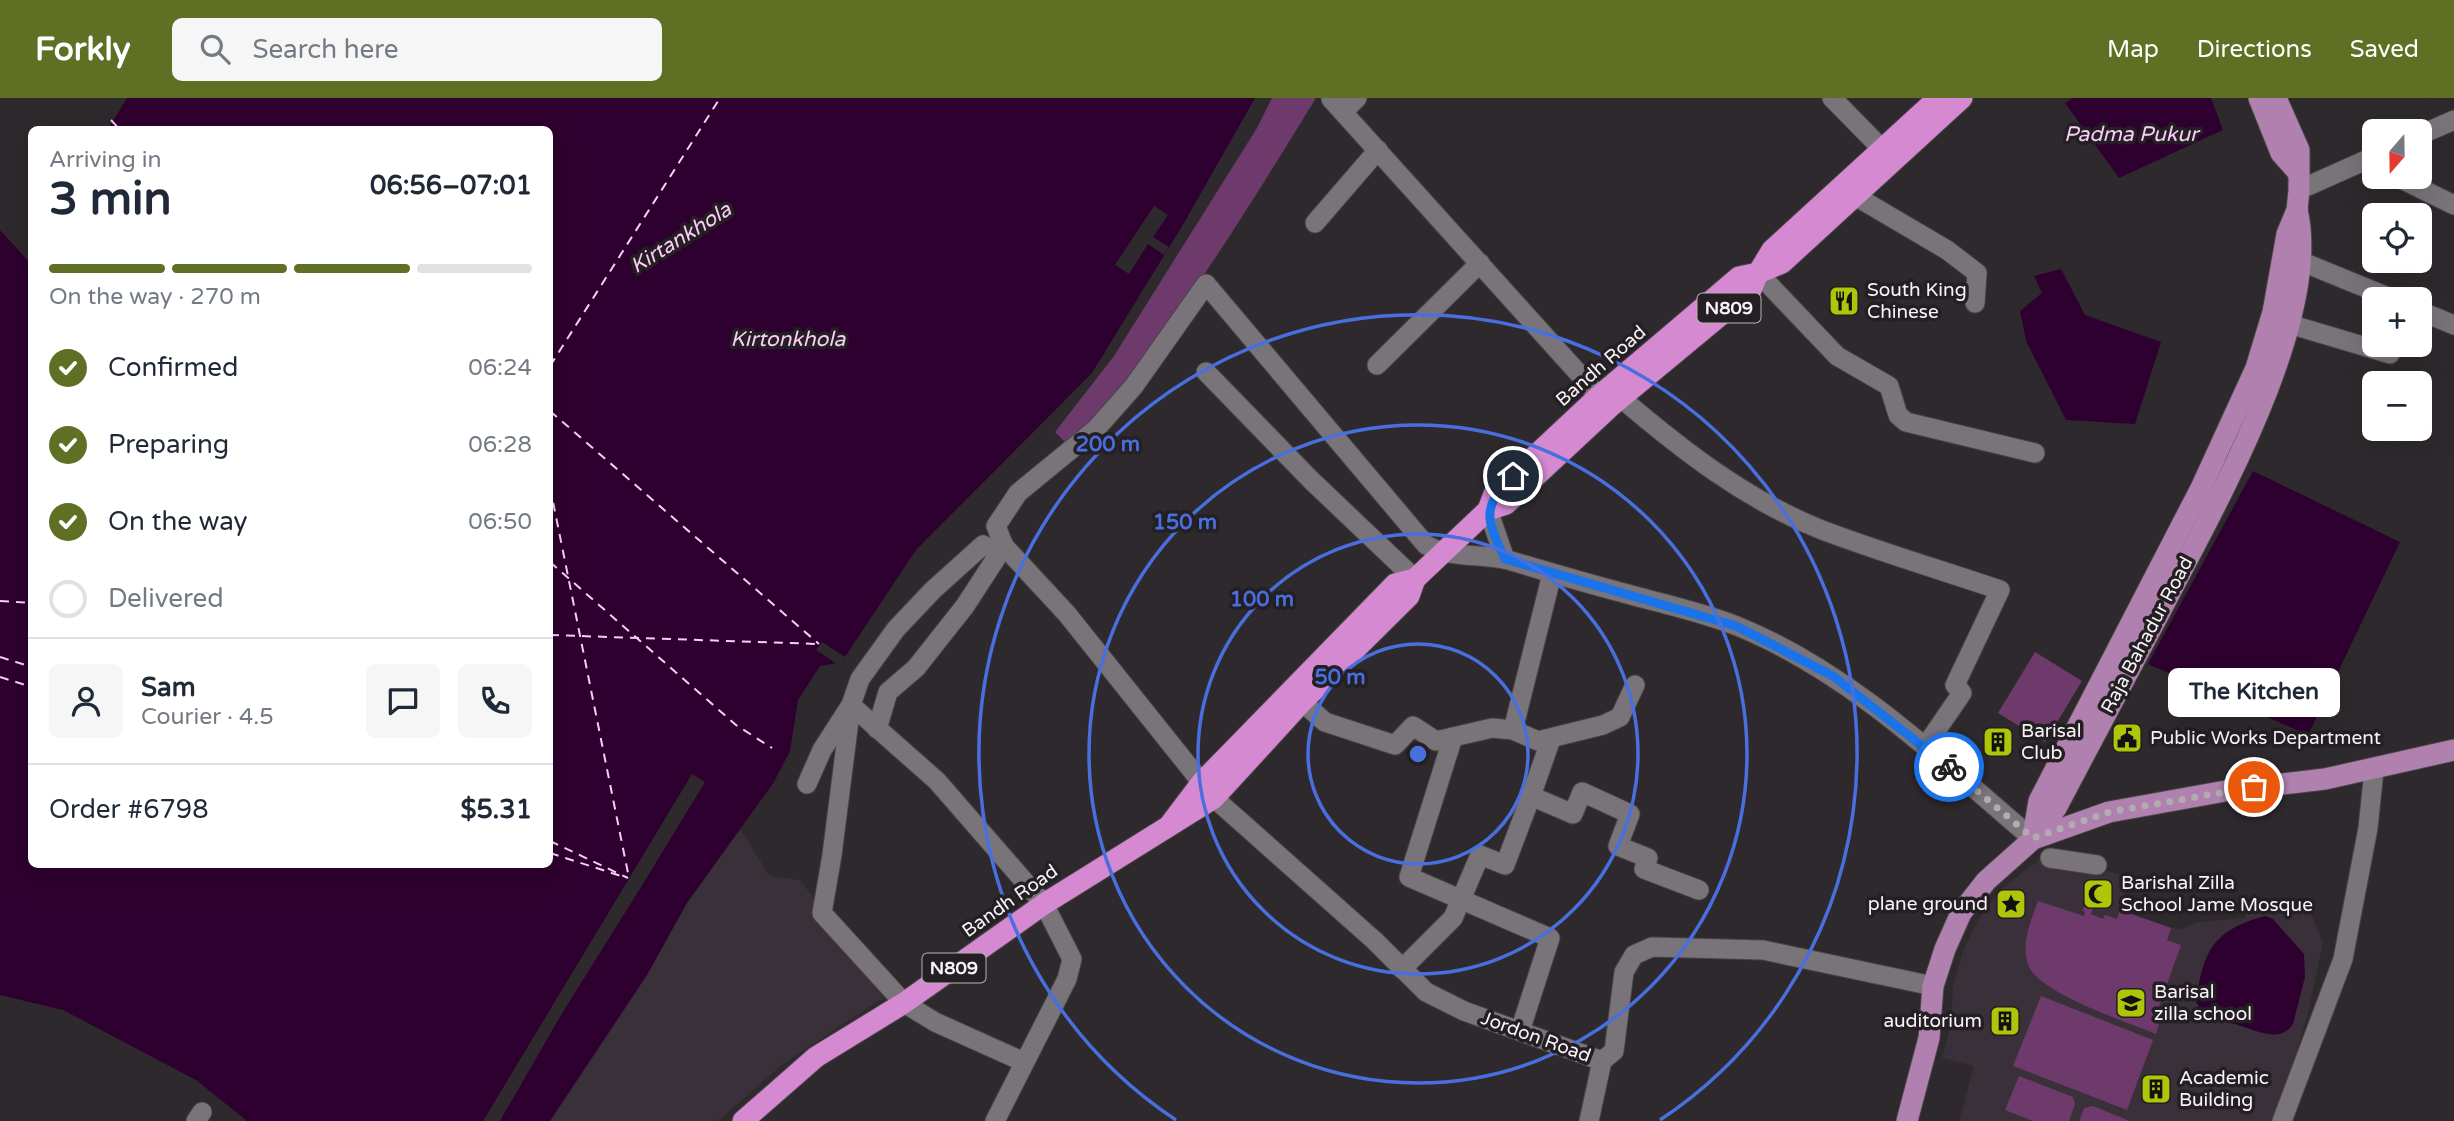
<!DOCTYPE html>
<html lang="en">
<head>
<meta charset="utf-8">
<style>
  :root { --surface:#fff; --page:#f6f6f7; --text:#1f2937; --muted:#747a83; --line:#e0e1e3; --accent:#5f6f23 }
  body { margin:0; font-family:"Varela Round",sans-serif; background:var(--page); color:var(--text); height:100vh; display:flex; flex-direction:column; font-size:26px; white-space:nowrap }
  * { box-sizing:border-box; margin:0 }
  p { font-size:23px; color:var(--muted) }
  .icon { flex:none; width:38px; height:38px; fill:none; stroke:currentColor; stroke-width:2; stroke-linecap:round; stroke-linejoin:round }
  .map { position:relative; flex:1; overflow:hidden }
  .details { position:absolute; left:28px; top:28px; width:525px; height:742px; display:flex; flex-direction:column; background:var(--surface); border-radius:10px; box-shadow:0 7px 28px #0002 }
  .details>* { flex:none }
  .needle { width:46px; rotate:200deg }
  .controls { position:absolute; left:2362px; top:21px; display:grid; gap:14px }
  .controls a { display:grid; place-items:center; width:70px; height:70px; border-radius:10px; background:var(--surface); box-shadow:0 7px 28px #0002; font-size:35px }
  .pin { position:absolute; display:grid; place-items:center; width:60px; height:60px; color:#fff; margin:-30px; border:4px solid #fff; border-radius:50%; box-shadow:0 2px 7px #0007 }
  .courier { position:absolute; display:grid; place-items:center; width:70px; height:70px; margin:-35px; border:5px solid #1a73e8; border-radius:50%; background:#fff; color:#222; box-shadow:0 2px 9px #0007 }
  .bubble { position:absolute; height:49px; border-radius:10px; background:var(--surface); box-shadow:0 7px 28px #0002; font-size:23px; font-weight:800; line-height:49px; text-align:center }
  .overview em { font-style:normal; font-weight:800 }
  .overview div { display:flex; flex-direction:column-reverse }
  .overview { display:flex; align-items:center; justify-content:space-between; height:119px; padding:0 21px }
  h1 { font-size:46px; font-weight:800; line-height:52px }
  .bar { display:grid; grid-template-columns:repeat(4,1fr); gap:10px 7px; align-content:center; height:84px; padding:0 21px }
  .bar i { height:9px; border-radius:5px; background:var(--line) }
  .bar .current { background:var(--accent) }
  .bar p { grid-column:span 4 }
  .line { display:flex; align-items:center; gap:18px; padding:0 21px; border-top:2px solid var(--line) }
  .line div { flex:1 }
  .round { display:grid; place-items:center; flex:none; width:74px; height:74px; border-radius:10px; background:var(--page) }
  ol { padding:0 21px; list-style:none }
  li { display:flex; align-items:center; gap:21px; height:77px }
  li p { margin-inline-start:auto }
  li .icon { padding:7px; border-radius:50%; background:var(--accent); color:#fff; stroke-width:4 }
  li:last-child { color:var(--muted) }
  li i { width:38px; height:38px; border:4px solid var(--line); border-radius:50% }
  header { display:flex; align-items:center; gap:42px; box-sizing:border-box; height:98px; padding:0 35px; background:var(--accent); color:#fff }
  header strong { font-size:33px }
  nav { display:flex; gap:38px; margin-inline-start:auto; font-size:24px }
  .search { width:490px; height:63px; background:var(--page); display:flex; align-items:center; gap:18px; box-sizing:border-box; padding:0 24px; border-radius:10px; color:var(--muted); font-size:26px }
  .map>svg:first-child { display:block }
  .built { fill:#3a3039 }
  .green { fill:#6e3a6c }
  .water { fill:#2e002f }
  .pier { fill:#2e292d }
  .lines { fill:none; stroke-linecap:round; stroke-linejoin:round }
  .ferry { stroke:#fccbf9; stroke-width:2; stroke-dasharray:9 7; stroke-linecap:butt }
  .minor-casing { stroke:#484446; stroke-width:21 }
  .major-casing { stroke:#484446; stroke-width:23 }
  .highway-casing { stroke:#484446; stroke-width:23 }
  .minor { stroke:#797479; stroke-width:19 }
  .major { stroke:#b081ae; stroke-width:21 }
  .highway { stroke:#d489d1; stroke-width:21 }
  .done { stroke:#b1acb0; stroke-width:7; stroke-dasharray:0 12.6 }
  .route { stroke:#1a73e8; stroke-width:9 }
  .ring { fill:none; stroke:#496fde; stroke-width:3.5 }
  .labels { text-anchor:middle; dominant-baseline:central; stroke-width:7; stroke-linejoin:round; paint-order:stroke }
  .shield { fill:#241f23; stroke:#b8b3b7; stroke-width:2 }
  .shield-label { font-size:18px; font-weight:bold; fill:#f7f3f6 }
  .poi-label { font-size:19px; fill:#f7f3f6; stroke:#241f23; text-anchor:start }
  .street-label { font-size:19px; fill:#f7f3f6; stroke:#241f23 }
  .water-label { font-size:21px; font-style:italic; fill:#fccbf9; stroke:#241f23 }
  .centre { fill:#496fde; stroke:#241f23; stroke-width:3.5 }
  .ring-label { font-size:21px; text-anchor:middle; font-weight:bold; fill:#496fde; stroke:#241f23; stroke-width:7; stroke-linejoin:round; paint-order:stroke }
</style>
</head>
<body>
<header>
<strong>Forkly</strong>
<div class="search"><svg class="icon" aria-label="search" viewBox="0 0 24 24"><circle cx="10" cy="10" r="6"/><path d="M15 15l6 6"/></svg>Search here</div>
<nav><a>Map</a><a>Directions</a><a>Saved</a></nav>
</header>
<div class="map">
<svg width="2454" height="1023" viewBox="0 0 2454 1023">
  <rect width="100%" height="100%" fill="#2e292d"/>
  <!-- built -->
  <g class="built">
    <polygon points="703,673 770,778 800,782 851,850 894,898 878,903 783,966 718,1023 468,1023"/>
    <polygon points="2050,761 2130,778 2120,812 2179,832 2198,824 2245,820 2250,806 2309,810 2323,845 2307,919 2276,1023 1959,1023 1974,968 1942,960 1951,926 1953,888 1963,853 1978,822 2000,792 2039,762"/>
  </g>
  <!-- green -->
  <g class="green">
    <path d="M1272,0H1316C1239,125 1169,240 1070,349L1055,334L1114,258L1257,30Z"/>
    <polygon points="2035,554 2082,583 2045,644 1998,615"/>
    <path d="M2038,803L2084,818L2085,814L2082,812L2087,806L2093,808L2091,816L2103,821L2105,817L2117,821L2120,812L2171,830L2167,842L2181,847L2155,920L2160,922L2156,936C2128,924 2037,895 2028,866C2021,844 2031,823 2038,803Z"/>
    <polygon points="2041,898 2153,942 2127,1012 2013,968"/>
    <polygon points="2019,978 2073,999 2075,1006 2069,1023 2033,1023 2005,1012"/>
    <polygon points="2093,1008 2130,1023 2079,1023 2084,1010"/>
  </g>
  <!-- water -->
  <g class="water">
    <polygon points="127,0 1255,0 1184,125 1092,275 916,452 845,559 838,565 820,568 798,602 790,653 774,684 687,805 647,877 550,1023 247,1023 196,982 63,912 0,897 0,132 31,166 32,766 550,766 550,32 108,31"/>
    <polygon points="2073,0 2211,0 2223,32 2119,80 2065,5"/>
    <polygon points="2061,171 2085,217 2161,244 2135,326 2066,322 2026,243 2020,213 2042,195 2034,178"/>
    <polygon points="2253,373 2400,444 2308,637 2148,566"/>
    <path d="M2265,818L2273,821L2304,856L2305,879L2293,926C2279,948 2250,929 2231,925C2224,923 2215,924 2208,923L2196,904C2204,852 2212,833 2265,818Z"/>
  </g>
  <!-- pier -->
  <g class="pier">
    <polygon points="1154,108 1168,117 1153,139 1169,149 1164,157 1148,146 1129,176 1115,167"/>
    <polygon points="822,544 845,559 847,562 840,568 816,552"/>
    <polygon points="692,676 705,684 646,781 561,917 500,1023 483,1023"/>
  </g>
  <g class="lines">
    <!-- ferry -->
    <g class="ferry">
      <polyline points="111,22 120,32"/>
      <polyline points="550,268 720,0"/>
      <polyline points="550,313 819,546"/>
      <polyline points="550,389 629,780"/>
      <polyline points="550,464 736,627 772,650"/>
      <polyline points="0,503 32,505"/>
      <polyline points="550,537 818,546"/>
      <polyline points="0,559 32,569"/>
      <polyline points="0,579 32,589"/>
      <polyline points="550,743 628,780"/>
      <polyline points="550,755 621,778"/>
    </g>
    <!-- minor casing -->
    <g class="minor-casing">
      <g id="minor">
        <polyline points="1832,0 1883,52"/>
        <polyline points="1331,1 1599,298"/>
        <polyline points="1343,14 1357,0"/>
        <polyline points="2420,37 2454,22"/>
        <polyline points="2397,79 2454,107"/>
        <polyline points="2299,92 2375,58"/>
        <polyline points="1857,99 1947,152 1977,175 1975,205"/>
        <polyline points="1315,125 1378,52"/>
        <polyline points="2300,163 2393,201"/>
        <polyline points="1758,175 1837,258 1889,288 1898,317 1906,324 2035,355"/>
        <polyline points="2420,213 2454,227"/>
        <polyline points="2289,226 2390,256"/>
        <polyline points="1377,267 1480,165"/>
        <polyline points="1206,274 1311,382 1415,481"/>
        <path d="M1621,300C1682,352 1746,402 1822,432C1880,454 1941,472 2000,492L1955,587L1962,595L1925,649"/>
        <polyline points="1488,412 1505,461"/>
        <polyline points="1302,604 1325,624 1395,647 1413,628 1436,643 1492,630 1513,632 1538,643 1603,627 1620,619 1635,587"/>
        <polyline points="851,607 937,683 1044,806 1072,861 1067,881 995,1023"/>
        <polyline points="851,607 832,757 822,815 904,905 935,924 1024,964"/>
        <polyline points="877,631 888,594 916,570 965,508 1004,448"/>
        <polyline points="1513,632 1552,476"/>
        <polyline points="1453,639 1409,779 1550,840 1520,933"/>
        <polyline points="1551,641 1531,698 1573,716 1582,694 1630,716 1618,748 1648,760 1644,771 1699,792"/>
        <polyline points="807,686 822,652 851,607 860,581 896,531 933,492 983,447 1000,455"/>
        <polyline points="2050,760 2097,767"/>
        <polyline points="1402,871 1453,820 1480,757 1505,767 1531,698"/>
        <path d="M1933,888L1763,852L1652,849L1634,857L1624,874L1614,953L1602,963L1464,913L1426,894L1375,843L1214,700L1067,516L1004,448L996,428L1018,395L1096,331L1134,288L1206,186L1426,447C1452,461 1479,455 1508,462C1545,473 1582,484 1620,494C1659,505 1699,513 1737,528C1850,574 1941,663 2033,741"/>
        <polyline points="196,1023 202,1014"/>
        <polyline points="1589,1023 1602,963"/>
        <polyline points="2282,1023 2343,861 2368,730 2374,672"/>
      </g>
    </g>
    <!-- major casing -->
    <g class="major-casing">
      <g id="major">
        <polyline points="2259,0 2281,55 2297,73"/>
        <polyline points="2033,738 2039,703 2201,390 2256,270 2273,214 2287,136 2297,112 2299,92 2299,52 2276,0"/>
        <polyline points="2033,741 2109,714 2231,692 2325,681 2454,652"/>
        <path d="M1907,1023L1929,940L1933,888L1945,851L1961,815L1986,783L2033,741L2056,710C2092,643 2127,575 2163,508C2213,411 2323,220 2297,112"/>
      </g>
    </g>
    <!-- highway casing -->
    <g class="highway-casing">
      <g id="highway">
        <polyline points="1488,412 1494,396 1599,298 1739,179 1758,175 1772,152 1938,0"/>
        <polyline points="1171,725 1202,684 1395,486 1415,481 1488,412 1506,406 1610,309 1751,192 1758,175 1782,165 1962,0"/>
        <polyline points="743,1023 816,959 904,905 1044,806 1214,700 1302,604 1409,498 1415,481"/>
      </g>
    </g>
    <!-- minor -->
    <use href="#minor" class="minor"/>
    <!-- major -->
    <use href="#major" class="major"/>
    <!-- highway -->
    <use href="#highway" class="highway"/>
  </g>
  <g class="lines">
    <!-- done -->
    <polyline class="done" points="1949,669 2033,740 2109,714 2254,689"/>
    <!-- route -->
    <path class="route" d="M1513,378C1480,410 1487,422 1505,461L1736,528L1833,578L1949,669"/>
  </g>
  <!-- distance rings -->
  <g class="ring">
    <circle cx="1418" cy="656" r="110"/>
    <circle cx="1418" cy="656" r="220"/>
    <circle cx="1418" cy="656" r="329"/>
    <path d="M1176 1022A439 439 0 1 1 1660 1022"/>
  </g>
  <!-- icons -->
  <defs>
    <g id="restaurant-square" transform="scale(1.575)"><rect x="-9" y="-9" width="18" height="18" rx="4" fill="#aec50a" stroke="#241f23"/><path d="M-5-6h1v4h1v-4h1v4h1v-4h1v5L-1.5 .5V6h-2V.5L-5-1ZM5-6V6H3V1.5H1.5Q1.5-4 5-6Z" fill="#111"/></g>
    <g id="civic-square" transform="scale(1.575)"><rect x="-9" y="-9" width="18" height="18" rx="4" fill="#aec50a" stroke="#241f23"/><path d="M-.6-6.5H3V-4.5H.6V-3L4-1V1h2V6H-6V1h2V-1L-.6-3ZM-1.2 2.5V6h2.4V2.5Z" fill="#111"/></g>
    <g id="building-square" transform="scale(1.575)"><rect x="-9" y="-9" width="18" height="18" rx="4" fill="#aec50a" stroke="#241f23"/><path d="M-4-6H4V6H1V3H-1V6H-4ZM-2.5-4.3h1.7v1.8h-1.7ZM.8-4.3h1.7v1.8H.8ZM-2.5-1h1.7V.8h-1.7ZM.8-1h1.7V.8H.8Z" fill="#111"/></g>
    <g id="mosque-square" transform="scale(1.575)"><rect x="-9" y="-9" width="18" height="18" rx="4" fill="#aec50a" stroke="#241f23"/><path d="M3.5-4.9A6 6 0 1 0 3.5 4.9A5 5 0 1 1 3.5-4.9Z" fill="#111"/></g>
    <g id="sight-square" transform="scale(1.575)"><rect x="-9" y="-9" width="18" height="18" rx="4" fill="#aec50a" stroke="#241f23"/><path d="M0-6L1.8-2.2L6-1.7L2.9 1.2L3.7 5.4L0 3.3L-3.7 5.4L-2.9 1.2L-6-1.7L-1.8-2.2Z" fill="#111"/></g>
    <g id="school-square" transform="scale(1.575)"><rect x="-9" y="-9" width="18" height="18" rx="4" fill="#aec50a" stroke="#241f23"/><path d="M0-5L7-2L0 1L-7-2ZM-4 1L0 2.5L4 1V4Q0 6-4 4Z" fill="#111"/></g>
  </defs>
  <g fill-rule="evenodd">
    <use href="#restaurant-square" x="1844" y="203"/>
    <use href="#civic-square" x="2127" y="640"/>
    <use href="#building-square" x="1998" y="644"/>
    <use href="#mosque-square" x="2098" y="796"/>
    <use href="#sight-square" x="2011" y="806"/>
    <use href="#school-square" x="2131" y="905"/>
    <use href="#building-square" x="2005" y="923"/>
    <use href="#building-square" x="2156" y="991"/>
  </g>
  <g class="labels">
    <!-- shield labels -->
    <g class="shield">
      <rect x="1697.5" y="195.5" width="63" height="29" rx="5"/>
      <rect x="922.5" y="855.5" width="63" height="29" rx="5"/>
    </g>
    <g class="shield-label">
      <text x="1729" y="210">N809</text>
      <text x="954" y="870">N809</text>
    </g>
    <!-- poi labels -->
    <g class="poi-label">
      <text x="1867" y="192">South King<tspan x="1867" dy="22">Chinese</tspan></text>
      <text x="2021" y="633">Barisal<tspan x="2021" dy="22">Club</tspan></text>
      <text x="2150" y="640">Public Works Department</text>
      <text x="2121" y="785">Barishal Zilla<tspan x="2121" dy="22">School Jame Mosque</tspan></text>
      <text x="1988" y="806" text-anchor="end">plane ground</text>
      <text x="2154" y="894">Barisal<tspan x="2154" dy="22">zilla school</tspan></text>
      <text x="1982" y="923" text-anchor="end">auditorium</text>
      <text x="2179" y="980">Academic<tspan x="2179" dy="22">Building</tspan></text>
    </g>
    <!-- street labels -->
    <g class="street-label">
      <text transform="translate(1601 268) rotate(-41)">Bandh Road</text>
      <text transform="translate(2147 537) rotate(-62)">Raja Bahadur Road</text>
      <text transform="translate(1010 803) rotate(-35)">Bandh Road</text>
      <text transform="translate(1536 939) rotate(20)">Jordon Road</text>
    </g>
    <!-- water labels -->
    <g class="water-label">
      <text x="2131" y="36">Padma Pukur</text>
      <text transform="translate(681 140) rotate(-32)">Kirtankhola</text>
      <text x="788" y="241">Kirtonkhola</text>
    </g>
  </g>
  <circle cx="1418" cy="656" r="10" class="centre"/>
  <g class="ring-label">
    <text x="1108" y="353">200 m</text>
    <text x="1185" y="431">150 m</text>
    <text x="1262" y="508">100 m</text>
    <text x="1340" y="586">50 m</text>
  </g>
</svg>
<div class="controls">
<a><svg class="needle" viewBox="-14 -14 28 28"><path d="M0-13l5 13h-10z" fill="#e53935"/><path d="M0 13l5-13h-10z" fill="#747a83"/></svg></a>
<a><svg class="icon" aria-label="locate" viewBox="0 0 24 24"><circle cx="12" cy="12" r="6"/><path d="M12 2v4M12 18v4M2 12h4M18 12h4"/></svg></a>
<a>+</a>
<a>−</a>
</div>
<div class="pin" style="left:2254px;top:689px;background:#ea580c"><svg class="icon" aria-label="bag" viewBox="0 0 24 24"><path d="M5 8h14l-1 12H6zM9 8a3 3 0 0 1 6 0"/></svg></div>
<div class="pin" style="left:1513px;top:378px;background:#1f2937"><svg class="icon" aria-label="home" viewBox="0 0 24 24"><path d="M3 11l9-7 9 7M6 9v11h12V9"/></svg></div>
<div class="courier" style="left:1949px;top:669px"><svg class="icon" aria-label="bike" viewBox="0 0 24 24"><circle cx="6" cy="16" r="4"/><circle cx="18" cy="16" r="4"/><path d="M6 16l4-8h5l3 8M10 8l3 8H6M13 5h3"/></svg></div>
<div class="bubble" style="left:2168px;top:570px;width:172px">The Kitchen</div>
<section class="details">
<div class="overview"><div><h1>3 min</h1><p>Arriving in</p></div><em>06:56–07:01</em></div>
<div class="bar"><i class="current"></i><i class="current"></i><i class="current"></i><i></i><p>On the way · 270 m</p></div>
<ol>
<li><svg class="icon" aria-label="check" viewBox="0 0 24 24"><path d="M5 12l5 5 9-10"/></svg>Confirmed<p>06:24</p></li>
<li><svg class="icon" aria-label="check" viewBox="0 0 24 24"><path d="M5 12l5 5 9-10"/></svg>Preparing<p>06:28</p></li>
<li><svg class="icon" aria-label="check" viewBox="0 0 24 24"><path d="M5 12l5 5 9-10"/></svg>On the way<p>06:50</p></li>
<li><i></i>Delivered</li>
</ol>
<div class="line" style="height:126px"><a class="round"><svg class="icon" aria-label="person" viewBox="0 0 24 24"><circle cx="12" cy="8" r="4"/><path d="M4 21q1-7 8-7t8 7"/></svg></a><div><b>Sam</b><p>Courier · 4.5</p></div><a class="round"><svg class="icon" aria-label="chat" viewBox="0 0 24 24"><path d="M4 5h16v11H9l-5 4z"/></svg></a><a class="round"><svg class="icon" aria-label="phone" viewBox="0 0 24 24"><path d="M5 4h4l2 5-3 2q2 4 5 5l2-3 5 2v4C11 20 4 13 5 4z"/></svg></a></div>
<div class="line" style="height:91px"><div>Order #6798</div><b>$5.31</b></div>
</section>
</div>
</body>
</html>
